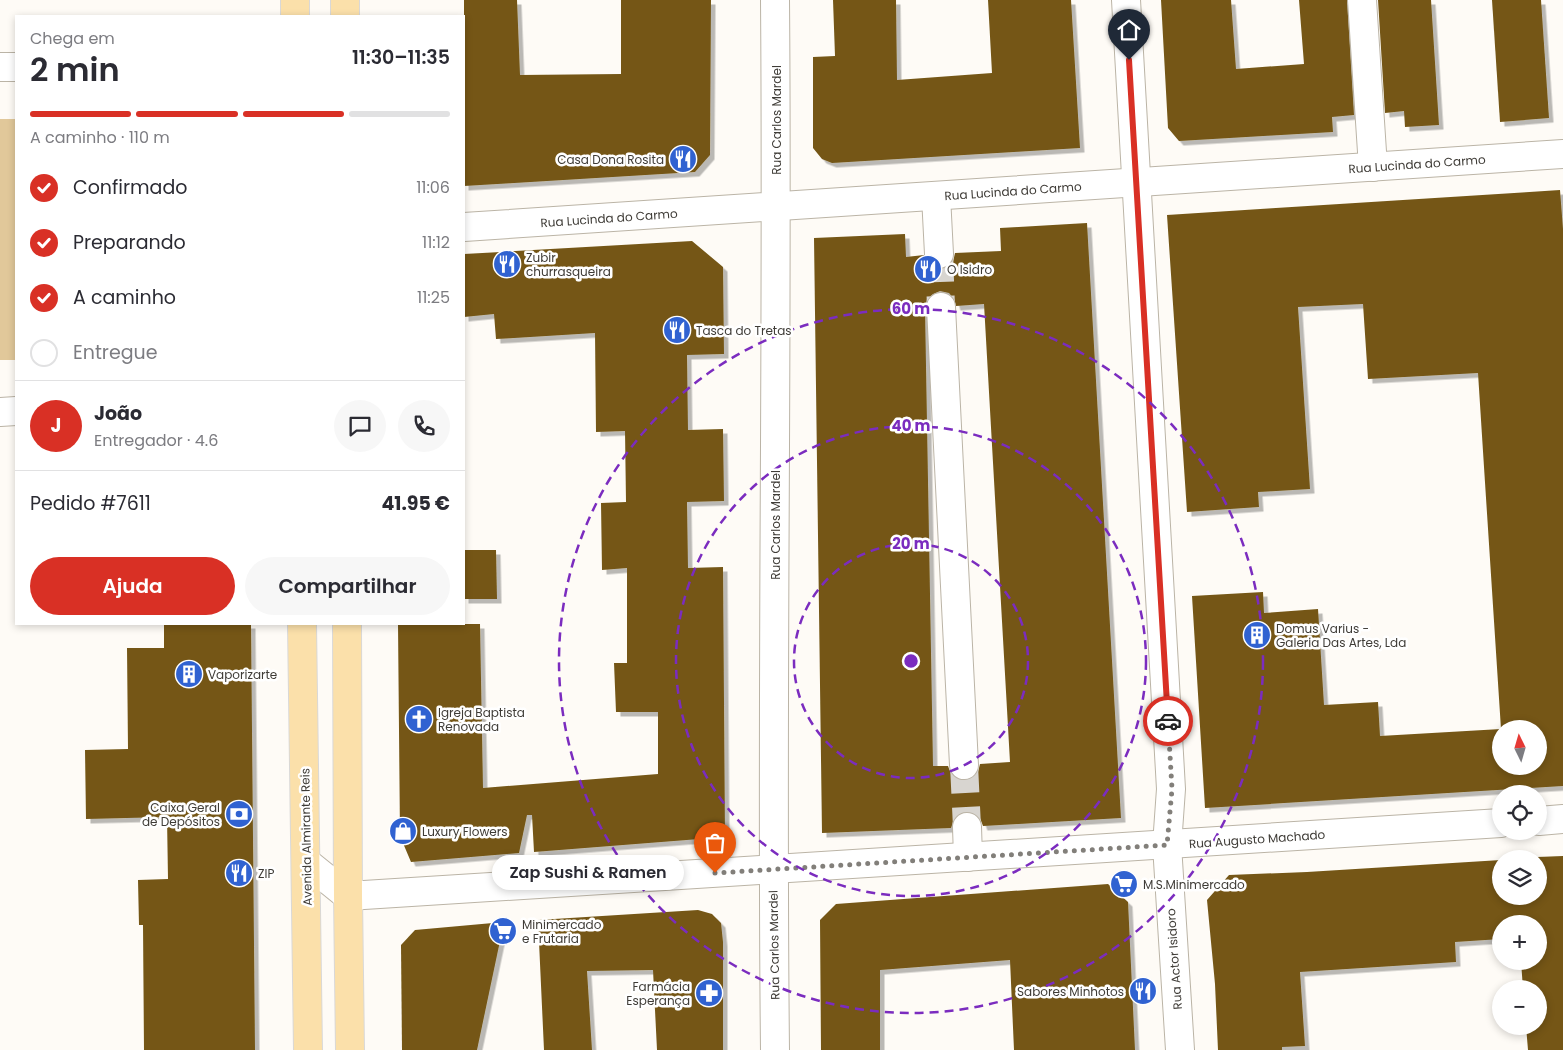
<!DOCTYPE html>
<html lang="pt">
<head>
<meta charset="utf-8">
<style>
  :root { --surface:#fff; --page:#f7f7f7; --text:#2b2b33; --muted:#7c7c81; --line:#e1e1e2; --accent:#d93025 }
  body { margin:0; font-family:Poppins,sans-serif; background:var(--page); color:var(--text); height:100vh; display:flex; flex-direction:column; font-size:19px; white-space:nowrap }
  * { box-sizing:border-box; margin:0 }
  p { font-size:16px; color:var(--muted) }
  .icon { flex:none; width:28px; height:28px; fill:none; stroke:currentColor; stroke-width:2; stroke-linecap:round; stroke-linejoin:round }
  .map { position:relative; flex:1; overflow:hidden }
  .panel { position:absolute; left:15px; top:15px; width:450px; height:610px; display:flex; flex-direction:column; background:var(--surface); border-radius:0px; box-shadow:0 2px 8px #0003 }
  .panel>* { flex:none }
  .needle { width:32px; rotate:355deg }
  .fabs { position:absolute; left:1492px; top:720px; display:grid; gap:10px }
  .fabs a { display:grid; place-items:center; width:55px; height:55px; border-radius:50%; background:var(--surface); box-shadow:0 2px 8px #0003; font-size:25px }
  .pin { position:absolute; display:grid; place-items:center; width:42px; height:42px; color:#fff; margin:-51px -21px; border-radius:50% 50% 50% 0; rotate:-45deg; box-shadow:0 0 5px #0007 }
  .pin .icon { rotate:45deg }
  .courier { position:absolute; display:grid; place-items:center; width:50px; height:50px; margin:-25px; border:4px solid #d93025; border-radius:50%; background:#fff; color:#222; box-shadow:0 1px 6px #0007 }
  .bubble { position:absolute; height:35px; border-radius:18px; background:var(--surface); box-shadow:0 2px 8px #0003; font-size:16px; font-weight:600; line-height:35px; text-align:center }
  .summary em { font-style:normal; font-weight:600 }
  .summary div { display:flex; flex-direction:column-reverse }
  .summary { display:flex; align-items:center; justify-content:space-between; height:85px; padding:0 15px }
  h1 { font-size:32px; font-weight:600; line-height:38px }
  .bar { display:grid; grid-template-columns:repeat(4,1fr); gap:8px 5px; align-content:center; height:60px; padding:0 15px }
  .bar i { height:6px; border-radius:4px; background:var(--line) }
  .bar .on { background:var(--accent) }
  .bar p { grid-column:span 4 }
  .line { display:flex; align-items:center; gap:12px; padding:0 15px; border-top:1px solid var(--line) }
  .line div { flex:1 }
  .round { display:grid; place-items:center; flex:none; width:52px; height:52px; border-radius:26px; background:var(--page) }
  ol { padding:0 15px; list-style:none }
  li { display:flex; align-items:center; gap:15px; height:55px }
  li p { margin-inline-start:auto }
  li .icon { padding:5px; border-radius:50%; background:var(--accent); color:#fff; stroke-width:4 }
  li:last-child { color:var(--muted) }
  li i { width:28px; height:28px; border:2px solid var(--line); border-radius:50% }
  .button { display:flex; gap:10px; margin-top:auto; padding:10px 15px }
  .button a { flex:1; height:58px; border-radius:30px; background:var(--accent); color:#fff; font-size:20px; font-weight:600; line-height:58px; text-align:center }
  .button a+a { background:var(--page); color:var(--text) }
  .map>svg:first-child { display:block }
  .green { fill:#e1c89a }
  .building { fill:#745716; fill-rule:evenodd; filter:url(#shadow) }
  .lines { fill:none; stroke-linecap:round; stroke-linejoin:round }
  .minor-tunnel { stroke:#d8d5d0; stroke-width:28; stroke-dasharray:28 14; stroke-linecap:butt }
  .minor-casing { stroke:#bbb4a6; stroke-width:30 }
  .major-casing { stroke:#d9d8d7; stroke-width:30 }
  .minor { stroke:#fff; stroke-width:28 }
  .major { stroke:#fbe0aa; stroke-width:28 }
  .done { stroke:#827f7a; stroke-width:5; stroke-dasharray:0 9 }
  .route { stroke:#d93025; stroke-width:6 }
  .ring { fill:none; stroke:#7b2cbf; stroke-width:2.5; stroke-dasharray:9 6 }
  .labels { text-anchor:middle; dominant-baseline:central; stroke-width:5; stroke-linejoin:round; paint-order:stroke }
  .street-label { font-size:12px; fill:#3f3c37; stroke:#fff }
  .poi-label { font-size:12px; fill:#3f3c37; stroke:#fff; text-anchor:start }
  .centre { fill:#7b2cbf; stroke:#fff; stroke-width:2.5 }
  .ring-label { font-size:15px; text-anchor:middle; font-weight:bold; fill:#7b2cbf; stroke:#fff; stroke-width:5; stroke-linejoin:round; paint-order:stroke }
</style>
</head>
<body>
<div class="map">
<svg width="1563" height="1050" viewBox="0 0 1563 1050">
  <defs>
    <filter id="shadow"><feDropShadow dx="4.5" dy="4.5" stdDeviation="0" flood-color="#0004"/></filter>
  </defs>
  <rect width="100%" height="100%" fill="#fefbf6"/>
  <!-- green -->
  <rect class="green" x="0" y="119" width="16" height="241"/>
  <!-- building -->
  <g class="building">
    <polygon points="464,0 517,0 520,75 621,74 621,0 711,0 710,155 695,172 464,186"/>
    <polygon points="833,0 896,0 897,80 992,73 988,0 1071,0 1080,148 832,163 822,159 813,148 813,57 835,56"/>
    <polygon points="1161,0 1231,0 1236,69 1304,64 1299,0 1347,0 1354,115 1332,117 1333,132 1179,141 1168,128"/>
    <polygon points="1378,0 1431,0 1439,125 1405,127 1404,111 1385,113"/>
    <polygon points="1492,0 1541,0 1549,118 1500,122"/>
    <path d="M1560,190L1563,229V786L1205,808L1192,596L1263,592L1264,613L1318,609L1324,705L1378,702L1380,736L1501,729L1484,467L1478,373L1368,379L1363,304L1298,307L1310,489L1258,492L1259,507L1187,512L1167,215ZM1501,729H1539V766H1501Z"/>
    <path d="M1087,223L1121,818L983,826L980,818L975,814L966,811L958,814L954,819L951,828L822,833L814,238L905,234L906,257L924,255L926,262L931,268L940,270L947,267L953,262L955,253L1001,251L1000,228ZM940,291L949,293L954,299L956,306L984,304L1010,762L980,764L978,772L973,778L964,781L957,779L951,774L948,766H933L925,308L927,299L933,294Z"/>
    <polygon points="692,241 723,267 724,354 687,355 688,430 723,429 724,501 687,502 688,568 723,567 725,837 534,852 532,815 527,815 519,853 411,862 400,836 398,624 480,624 483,788 658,774 658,712 616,712 614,663 627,663 627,568 602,570 601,503 626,502 625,431 596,432 595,333 496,339 494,314 464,317 464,254"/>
    <polygon points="464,550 496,550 497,599 464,599"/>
    <polygon points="164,624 251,624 255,1050 144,1050 143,925 139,925 138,880 168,879 167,817 86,819 85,750 128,749 127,648 164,648"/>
    <polygon points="1563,856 1563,1050 1528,1050 1526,1026 1539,1026 1539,989 1523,989 1521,961 1539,961 1539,924 1501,924 1501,939 1455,942 1456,962 1300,972 1305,1046 1282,1047 1282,1050 1218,1050 1215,984 1207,900 1229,875 1307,872 1501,860 1501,896 1539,896 1539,859 1509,858"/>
    <polygon points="1108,884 1128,902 1135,1050 1014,1050 1010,960 880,970 880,1050 821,1050 820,920 836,904"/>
    <polygon points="698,910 712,914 721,923 723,942 723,1050 657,1050 653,970 587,971 592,1050 544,1050 538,920"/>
    <polygon points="504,922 477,1050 402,1050 401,945 415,930"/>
  </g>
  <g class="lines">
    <!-- minor-tunnel -->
    <g class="minor-tunnel">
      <polyline points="939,254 941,307"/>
      <polyline points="964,765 967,827"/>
    </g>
    <!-- minor casing -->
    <g class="minor-casing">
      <g id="minor">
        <path d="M775,0C778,350 771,700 775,1050"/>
        <polyline points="1126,0 1171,789 1167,845 1180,1050"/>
        <polyline points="1362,0 1373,167"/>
        <polyline points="0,67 16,67"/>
        <polyline points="936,196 939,254"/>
        <polyline points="464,227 1563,154"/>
        <polyline points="941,307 964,765"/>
        <polyline points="0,412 16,411"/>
        <polyline points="1539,821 1563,819"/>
        <polyline points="967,827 968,857"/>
        <polyline points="306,862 348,896 1501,823"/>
      </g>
    </g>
    <!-- major casing -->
    <g class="major-casing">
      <g id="major">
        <polyline points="295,0 295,16"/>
        <polyline points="345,0 345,16"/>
        <polyline points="302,624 308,1050"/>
        <polyline points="347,624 348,896 350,1050"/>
      </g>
    </g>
    <!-- minor -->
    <use href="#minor" class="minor"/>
    <!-- major -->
    <use href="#major" class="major"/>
  </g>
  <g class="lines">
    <!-- done -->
    <polyline class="done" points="715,873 1167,845 1172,789 1168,721"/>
    <!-- route -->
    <polyline class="route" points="1129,60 1168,721"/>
  </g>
  <!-- distance rings -->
  <g class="ring">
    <circle cx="911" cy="661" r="117"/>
    <circle cx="911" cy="661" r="235"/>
    <circle cx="911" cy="661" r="352"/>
  </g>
  <!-- icons -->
  <defs>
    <g id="restaurant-disc" transform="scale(1.4375)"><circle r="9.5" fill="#3062d1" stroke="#fff"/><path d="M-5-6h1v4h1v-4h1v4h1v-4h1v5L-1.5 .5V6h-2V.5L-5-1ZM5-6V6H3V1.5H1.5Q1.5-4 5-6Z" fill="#fff"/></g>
    <g id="building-disc" transform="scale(1.4375)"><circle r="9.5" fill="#3062d1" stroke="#fff"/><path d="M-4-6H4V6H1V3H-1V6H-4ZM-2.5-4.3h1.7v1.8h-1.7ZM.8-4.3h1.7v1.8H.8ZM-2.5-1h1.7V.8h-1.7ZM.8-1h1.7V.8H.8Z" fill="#fff"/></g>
    <g id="church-disc" transform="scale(1.4375)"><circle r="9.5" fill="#3062d1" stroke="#fff"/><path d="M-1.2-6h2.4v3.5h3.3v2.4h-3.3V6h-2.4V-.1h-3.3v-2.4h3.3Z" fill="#fff"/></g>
    <g id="bank-disc" transform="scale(1.4375)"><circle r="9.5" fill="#3062d1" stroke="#fff"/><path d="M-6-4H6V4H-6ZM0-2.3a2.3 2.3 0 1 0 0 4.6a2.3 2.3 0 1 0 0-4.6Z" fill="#fff"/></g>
    <g id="shop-disc" transform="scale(1.4375)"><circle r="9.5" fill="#3062d1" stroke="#fff"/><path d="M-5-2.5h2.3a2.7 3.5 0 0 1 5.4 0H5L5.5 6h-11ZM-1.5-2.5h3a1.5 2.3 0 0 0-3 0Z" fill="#fff"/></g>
    <g id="supermarket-disc" transform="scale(1.4375)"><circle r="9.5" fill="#3062d1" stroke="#fff"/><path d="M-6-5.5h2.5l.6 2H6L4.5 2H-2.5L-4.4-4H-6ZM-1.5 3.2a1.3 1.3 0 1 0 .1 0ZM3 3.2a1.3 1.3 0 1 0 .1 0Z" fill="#fff"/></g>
    <g id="pharmacy-disc" transform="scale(1.4375)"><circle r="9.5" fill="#3062d1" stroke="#fff"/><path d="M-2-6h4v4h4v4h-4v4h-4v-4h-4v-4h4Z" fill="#fff"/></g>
  </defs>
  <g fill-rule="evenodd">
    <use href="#restaurant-disc" x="683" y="159"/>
    <use href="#restaurant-disc" x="507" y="264"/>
    <use href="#restaurant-disc" x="928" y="269"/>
    <use href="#restaurant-disc" x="677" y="330"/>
    <use href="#building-disc" x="1257" y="635"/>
    <use href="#building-disc" x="189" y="674"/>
    <use href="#church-disc" x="419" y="719"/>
    <use href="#bank-disc" x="239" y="814"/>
    <use href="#shop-disc" x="403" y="831"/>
    <use href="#restaurant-disc" x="239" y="873"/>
    <use href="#supermarket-disc" x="1124" y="884"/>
    <use href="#supermarket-disc" x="503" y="931"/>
    <use href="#restaurant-disc" x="1143" y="991"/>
    <use href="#pharmacy-disc" x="709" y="993"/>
  </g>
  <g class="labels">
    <!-- street labels -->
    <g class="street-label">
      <text transform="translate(776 120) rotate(-90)">Rua Carlos Mardel</text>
      <text transform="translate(1417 164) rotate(-4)">Rua Lucinda do Carmo</text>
      <text transform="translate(1013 191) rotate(-4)">Rua Lucinda do Carmo</text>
      <text transform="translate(609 218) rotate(-4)">Rua Lucinda do Carmo</text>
      <text transform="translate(775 525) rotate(-90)">Rua Carlos Mardel</text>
      <text transform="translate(306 837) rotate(-91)">Avenida Almirante Reis</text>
      <text transform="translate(1257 839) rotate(-4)">Rua Augusto Machado</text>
      <text transform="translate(774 945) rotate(-91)">Rua Carlos Mardel</text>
      <text transform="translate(1174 959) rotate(-94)">Rua Actor Isidoro</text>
    </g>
    <!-- poi labels -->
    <g class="poi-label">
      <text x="664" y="159" text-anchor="end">Casa Dona Rosita</text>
      <text x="526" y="257">Zubir<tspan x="526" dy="14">churrasqueira</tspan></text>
      <text x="947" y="269">O Isidro</text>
      <text x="696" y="330">Tasca do Tretas</text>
      <text x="1276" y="628">Domus Varius -<tspan x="1276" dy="14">Galeria Das Artes, Lda</tspan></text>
      <text x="208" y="674">Vaporizarte</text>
      <text x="438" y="712">Igreja Baptista<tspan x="438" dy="14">Renovada</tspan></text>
      <text x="220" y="807" text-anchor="end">Caixa Geral<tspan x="220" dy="14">de Depósitos</tspan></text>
      <text x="422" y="831">Luxury Flowers</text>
      <text x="258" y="873">ZIP</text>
      <text x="1143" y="884">M.S.Minimercado</text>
      <text x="522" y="924">Minimercado<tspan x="522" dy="14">e Frutaria</tspan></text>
      <text x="690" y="986" text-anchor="end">Farmácia<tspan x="690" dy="14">Esperança</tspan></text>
      <text x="1124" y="991" text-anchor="end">Sabores Minhotos</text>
    </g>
  </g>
  <circle cx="911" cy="661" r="8" class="centre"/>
  <g class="ring-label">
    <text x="911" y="314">60 m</text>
    <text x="911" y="431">40 m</text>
    <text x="911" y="549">20 m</text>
  </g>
</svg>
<div class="fabs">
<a><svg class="needle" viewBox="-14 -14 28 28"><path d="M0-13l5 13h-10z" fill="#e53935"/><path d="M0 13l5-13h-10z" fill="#7c7c81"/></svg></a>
<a><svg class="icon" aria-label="locate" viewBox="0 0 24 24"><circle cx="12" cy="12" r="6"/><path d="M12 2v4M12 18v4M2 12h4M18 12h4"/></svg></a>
<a><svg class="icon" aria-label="layers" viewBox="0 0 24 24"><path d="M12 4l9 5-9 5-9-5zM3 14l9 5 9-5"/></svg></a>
<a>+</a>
<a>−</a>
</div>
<div class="pin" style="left:715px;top:873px;background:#ea580c"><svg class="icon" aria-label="bag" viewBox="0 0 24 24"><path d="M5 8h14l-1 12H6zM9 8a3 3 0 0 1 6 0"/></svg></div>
<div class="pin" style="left:1129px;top:60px;background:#1f2937"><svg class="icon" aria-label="home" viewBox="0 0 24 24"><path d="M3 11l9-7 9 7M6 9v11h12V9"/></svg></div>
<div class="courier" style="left:1168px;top:721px"><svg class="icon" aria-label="car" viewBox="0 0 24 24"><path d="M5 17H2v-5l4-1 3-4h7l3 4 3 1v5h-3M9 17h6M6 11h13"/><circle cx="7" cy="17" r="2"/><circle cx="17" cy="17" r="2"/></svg></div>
<div class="bubble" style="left:492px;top:855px;width:192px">Zap Sushi &amp; Ramen</div>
<section class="panel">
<div class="summary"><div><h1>2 min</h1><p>Chega em</p></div><em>11:30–11:35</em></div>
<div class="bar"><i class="on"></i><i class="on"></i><i class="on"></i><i></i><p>A caminho · 110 m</p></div>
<ol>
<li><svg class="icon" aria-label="check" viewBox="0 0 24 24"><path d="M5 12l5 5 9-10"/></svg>Confirmado<p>11:06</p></li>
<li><svg class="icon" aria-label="check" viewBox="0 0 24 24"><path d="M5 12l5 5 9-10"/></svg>Preparando<p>11:12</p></li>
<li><svg class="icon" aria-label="check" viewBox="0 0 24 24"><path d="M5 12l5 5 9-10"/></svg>A caminho<p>11:25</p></li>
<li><i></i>Entregue</li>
</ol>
<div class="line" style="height:90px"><b class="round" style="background:var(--accent);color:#fff">J</b><div><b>João</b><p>Entregador · 4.6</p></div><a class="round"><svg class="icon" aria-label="chat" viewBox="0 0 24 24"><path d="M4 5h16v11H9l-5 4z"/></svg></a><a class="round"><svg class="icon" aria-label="phone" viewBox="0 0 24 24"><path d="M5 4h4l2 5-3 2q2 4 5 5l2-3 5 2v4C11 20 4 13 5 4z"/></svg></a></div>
<div class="line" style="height:65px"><div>Pedido #7611</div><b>41.95 €</b></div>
<div class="button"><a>Ajuda</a><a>Compartilhar</a></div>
</section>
</div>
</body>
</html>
